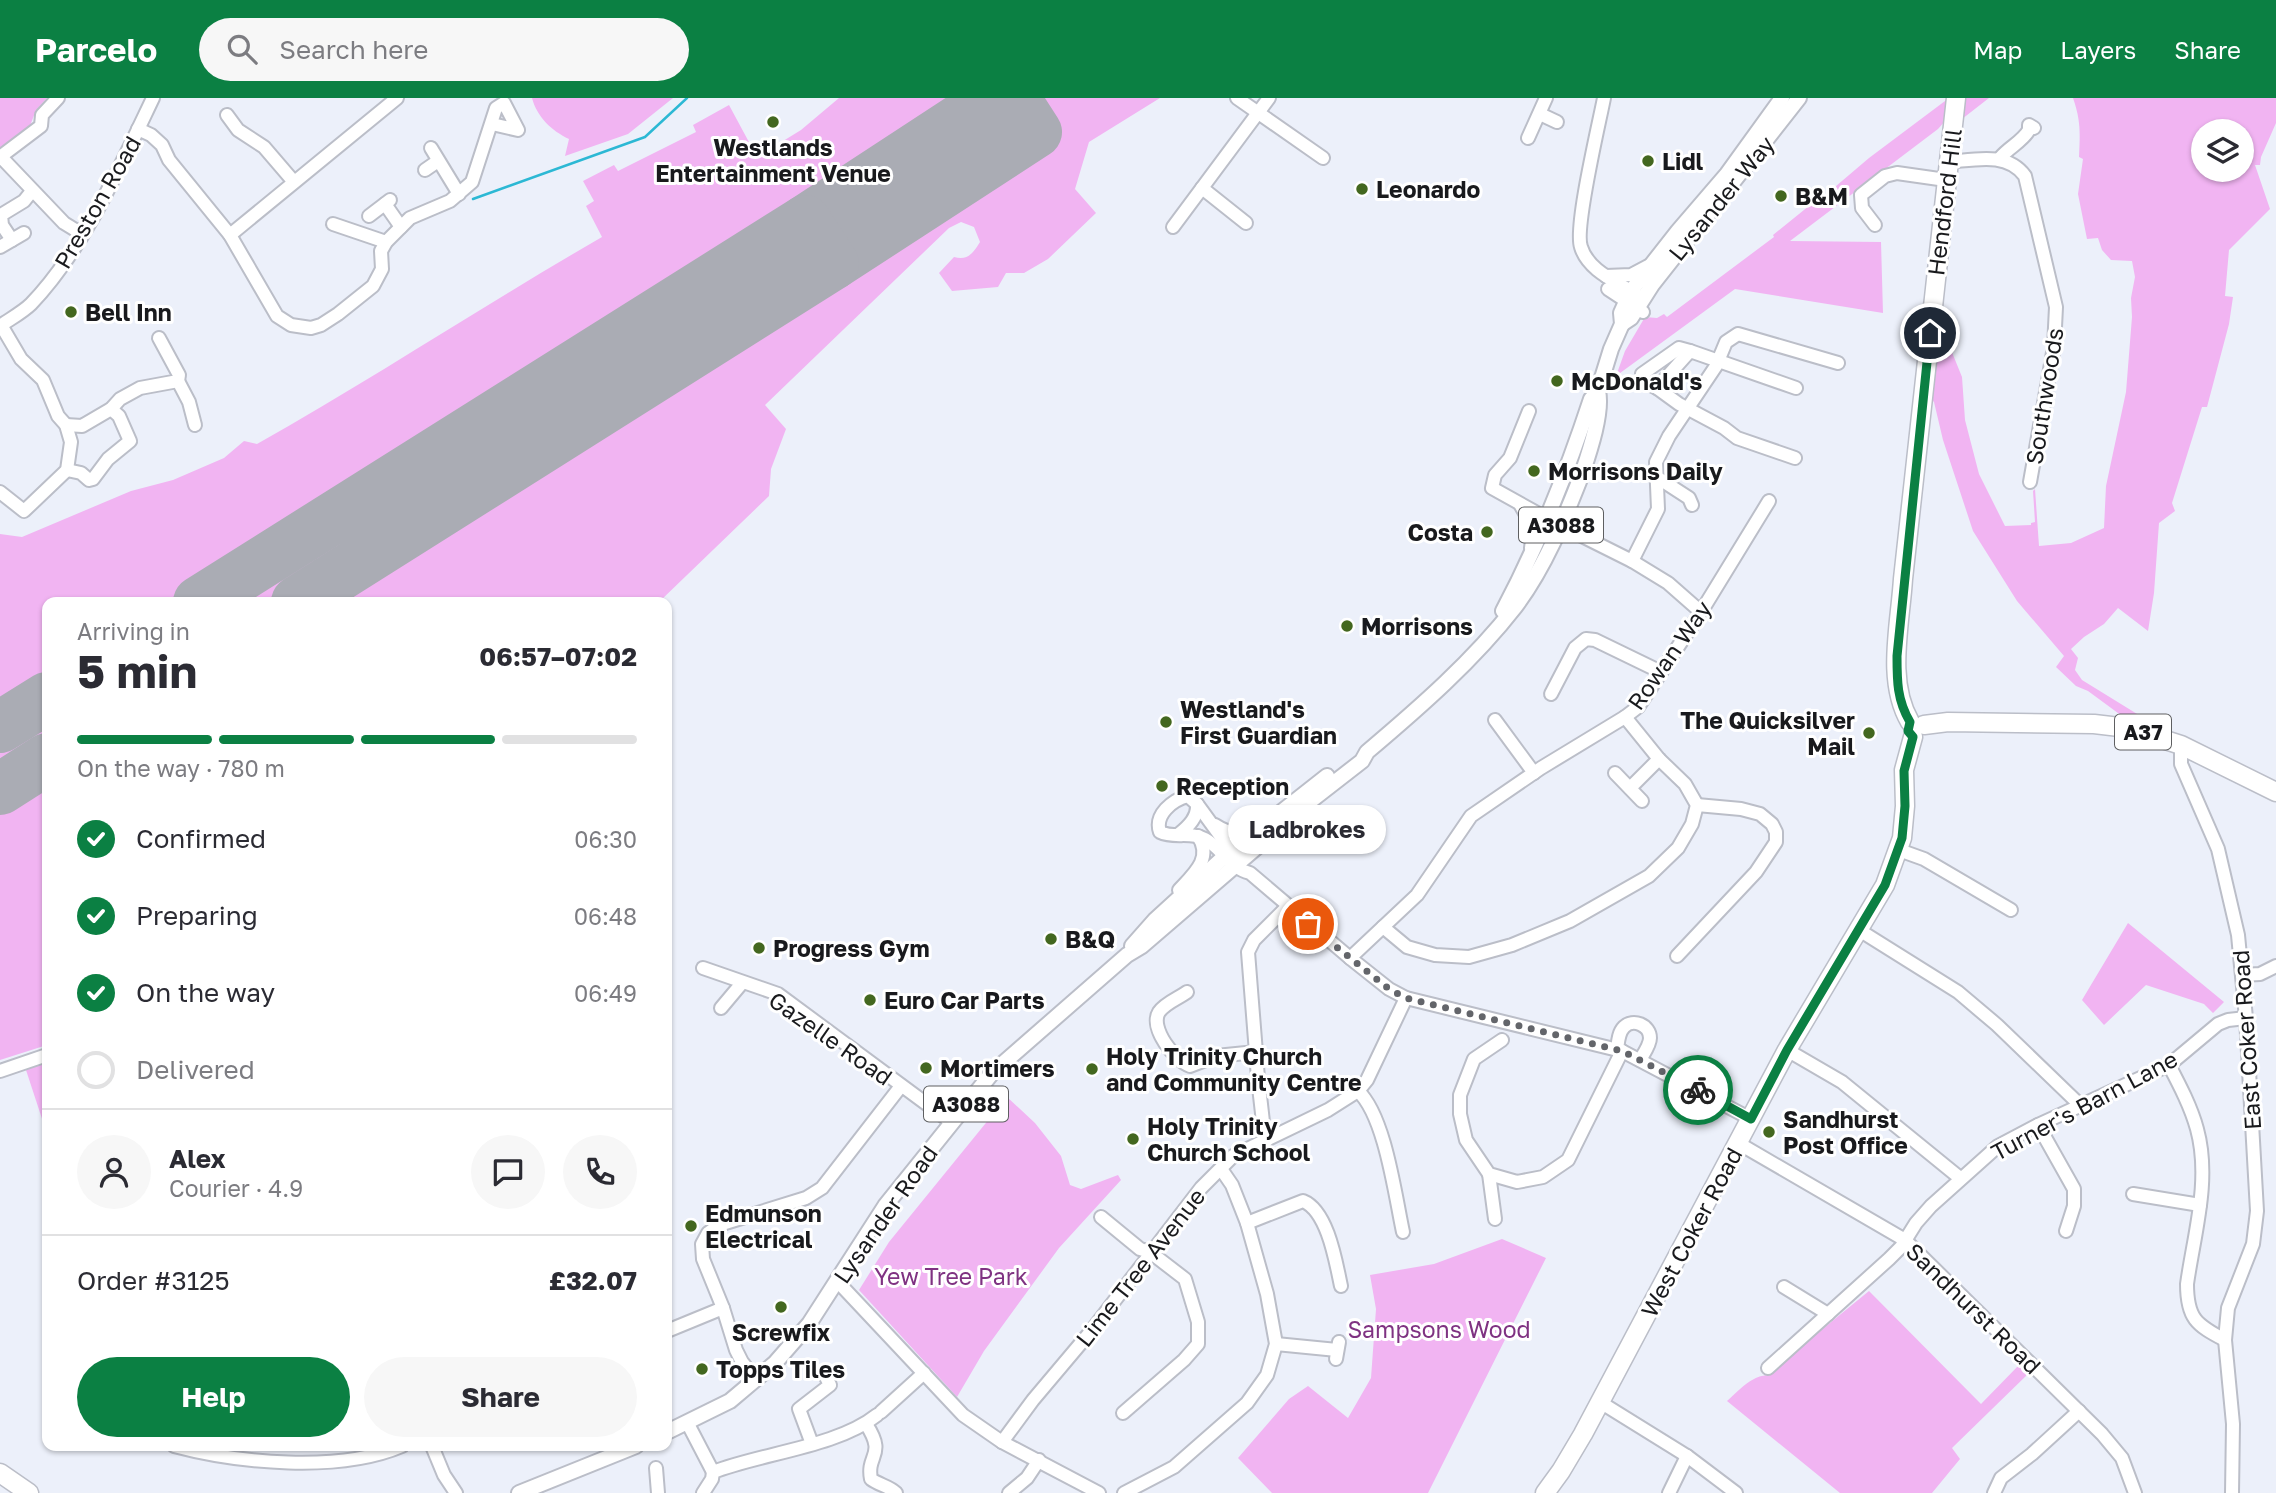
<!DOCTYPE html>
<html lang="en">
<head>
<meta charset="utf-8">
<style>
  :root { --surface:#fff; --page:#f7f7f7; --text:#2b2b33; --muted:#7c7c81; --line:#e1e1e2; --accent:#0b8043 }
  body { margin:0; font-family:"Golos Text",sans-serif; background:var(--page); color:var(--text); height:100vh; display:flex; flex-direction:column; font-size:26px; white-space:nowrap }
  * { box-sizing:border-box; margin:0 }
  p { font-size:23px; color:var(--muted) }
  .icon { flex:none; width:38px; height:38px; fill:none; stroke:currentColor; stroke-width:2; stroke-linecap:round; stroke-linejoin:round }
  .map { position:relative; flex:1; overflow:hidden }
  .details { position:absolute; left:42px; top:499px; width:630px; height:854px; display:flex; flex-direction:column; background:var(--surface); border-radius:14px; box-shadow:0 2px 5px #0004 }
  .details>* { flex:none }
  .fabs { position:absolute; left:2191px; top:21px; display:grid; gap:14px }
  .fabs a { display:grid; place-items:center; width:63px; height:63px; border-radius:50%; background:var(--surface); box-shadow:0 2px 5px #0004; font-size:35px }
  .pin { position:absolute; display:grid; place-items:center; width:60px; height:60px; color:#fff; margin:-30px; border:4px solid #fff; border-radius:50%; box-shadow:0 2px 7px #0007 }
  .courier { position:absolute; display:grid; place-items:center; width:70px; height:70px; margin:-35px; border:5px solid #0b8043; border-radius:50%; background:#fff; color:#222; box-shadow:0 2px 9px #0007 }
  .bubble { position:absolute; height:49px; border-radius:24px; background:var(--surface); box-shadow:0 2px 5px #0004; font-size:23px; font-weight:700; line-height:49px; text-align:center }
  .summary em { font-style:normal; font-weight:700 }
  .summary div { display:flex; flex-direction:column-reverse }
  .summary { display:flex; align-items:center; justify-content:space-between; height:119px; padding:0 35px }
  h1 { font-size:46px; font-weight:700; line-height:52px }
  .bar { display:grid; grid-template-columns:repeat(4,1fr); gap:10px 7px; align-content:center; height:84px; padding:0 35px }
  .bar i { height:9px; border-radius:5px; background:var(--line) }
  .bar .current { background:var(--accent) }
  .bar p { grid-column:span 4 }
  .line { display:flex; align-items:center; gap:18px; padding:0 35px; border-top:2px solid var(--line) }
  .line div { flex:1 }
  .round { display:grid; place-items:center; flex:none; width:74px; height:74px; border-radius:37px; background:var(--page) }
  ol { padding:0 35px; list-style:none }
  li { display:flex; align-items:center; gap:21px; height:77px }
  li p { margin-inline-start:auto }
  li .icon { padding:7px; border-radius:50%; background:var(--accent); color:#fff; stroke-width:4 }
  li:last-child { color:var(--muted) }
  li i { width:38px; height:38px; border:4px solid var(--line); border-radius:50% }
  .action { display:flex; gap:14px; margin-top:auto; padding:14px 35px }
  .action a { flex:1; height:80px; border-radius:42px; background:var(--accent); color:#fff; font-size:28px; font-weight:700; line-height:80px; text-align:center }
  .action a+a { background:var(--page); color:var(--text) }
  header { display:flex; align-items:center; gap:42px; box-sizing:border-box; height:98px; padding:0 35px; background:var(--accent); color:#fff }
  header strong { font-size:33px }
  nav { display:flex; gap:38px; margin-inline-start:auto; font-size:24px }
  .search { width:490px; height:63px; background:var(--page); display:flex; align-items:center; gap:18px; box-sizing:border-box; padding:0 24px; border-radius:38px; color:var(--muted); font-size:26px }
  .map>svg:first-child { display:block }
  .green { fill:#f1b4f2; fill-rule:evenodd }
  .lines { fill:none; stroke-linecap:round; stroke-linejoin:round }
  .stream { stroke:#2cb8d4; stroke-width:2.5 }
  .runway { stroke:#aaacb4; stroke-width:52 }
  .minor-casing { stroke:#bbbec8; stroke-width:16 }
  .major-casing { stroke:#bbbec8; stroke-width:18 }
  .highway-casing { stroke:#bbbec8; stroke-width:21 }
  .minor { stroke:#fff; stroke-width:12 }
  .major { stroke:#fff; stroke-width:14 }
  .highway { stroke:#fff; stroke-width:18 }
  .done { stroke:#63656a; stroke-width:7; stroke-dasharray:0 12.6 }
  .route { stroke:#0b8043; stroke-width:9 }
  .poi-dot { fill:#43671f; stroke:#fff; stroke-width:2.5 }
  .labels { text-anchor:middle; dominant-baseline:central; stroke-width:6; stroke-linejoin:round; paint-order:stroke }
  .shield { fill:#fff; stroke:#5e5f61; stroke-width:2 }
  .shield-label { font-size:21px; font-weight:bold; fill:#191a1d }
  .poi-label { font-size:23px; font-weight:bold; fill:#191a1d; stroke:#fff; text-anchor:start }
  .street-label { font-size:23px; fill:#191a1d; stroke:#fff }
  .park-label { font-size:23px; fill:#7f3282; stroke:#fff }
</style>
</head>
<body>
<header>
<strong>Parcelo</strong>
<div class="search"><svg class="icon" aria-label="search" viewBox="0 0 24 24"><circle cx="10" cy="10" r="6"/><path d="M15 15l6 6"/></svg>Search here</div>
<nav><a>Map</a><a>Layers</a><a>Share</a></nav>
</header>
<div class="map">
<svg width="2276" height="1395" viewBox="0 0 2276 1395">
  <rect width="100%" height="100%" fill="#ecf0fa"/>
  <!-- green -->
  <g class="green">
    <polygon points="0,0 47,0 36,12 30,28 0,52"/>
    <path d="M532,0H673L628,36L565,58L569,41C552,33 537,19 532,0Z"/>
    <path d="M839,0H1160L1089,44L1075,91L1096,115L1048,161L1024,175H1006L998,189L952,193L939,175L954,159C968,163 973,155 980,144L974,129L961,124L949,130L765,307L786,331L771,371L769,398L659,504H47V947L0,962V436L22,439L131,393L173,382L224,360L244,343L257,346C374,280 486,206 602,139L586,108L594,103L583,83L614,67L618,73L696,34L693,27L729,7L757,59L801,32Z"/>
    <polygon points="1949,0 1989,0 1962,21 1946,22 1938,31 1790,143 1881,144 1883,215 1735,191 1616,278 1625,253 1645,219 1657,220 1664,216 1667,219 1774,139 1773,137 1820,99 1822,100 1869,60"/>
    <path d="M2073,0H2276V25L2261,59L2260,67H2255L2270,111L2229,152L2225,198L2233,199L2229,226L2207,309H2202L2172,405L2175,413L2159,425L2154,495L2148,533L2118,510L2104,526L2084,539L2071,551L2078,560L2075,572L2082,582L2155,627L2122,618L2088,593L2076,588L2056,569L2064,558L2017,503L1973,433L1943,342L1934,304L1930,300L1935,239H1943L1947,242L1962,279L1965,322L1979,376L2005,428L2031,427V425L2035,424L2033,393L2035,391L2039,448L2071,445L2104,430L2106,388L2126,294L2132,219L2131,200L2135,179L2132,163L2111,162L2102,152L2098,140L2087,141L2078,96L2083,61L2079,59C2080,35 2081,23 2073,0ZM2203,33H2242V72H2203Z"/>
    <polygon points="2128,825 2224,904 2213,915 2204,906 2146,887 2104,927 2082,902"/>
    <polygon points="47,962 47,1036 25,969"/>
    <polygon points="1007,999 1035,1025 1061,1058 1070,1087 1081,1091 1118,1077 1121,1082 1059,1150 984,1253 957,1299 859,1192 889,1144"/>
    <polygon points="1502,1141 1546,1160 1428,1395 1272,1395 1238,1360 1289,1301 1308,1288 1348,1320 1371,1280 1376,1211 1370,1177 1434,1166"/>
    <path d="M1869,1193L1981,1306L2019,1267L2028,1276L1952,1350L1960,1361L1932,1395H1840L1727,1303C1735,1296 1744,1286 1754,1281C1765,1275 1776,1280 1781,1265Z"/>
  </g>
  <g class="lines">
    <!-- stream -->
    <polyline class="stream" points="473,101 645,39 687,0"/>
    <!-- runway -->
    <g class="runway">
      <polyline points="993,0 805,123 833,166 1036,34 1014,0"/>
      <polyline points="199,504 805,123 833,166 297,504"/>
      <polyline points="0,629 47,600"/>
      <polyline points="0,691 47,661"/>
    </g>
    <!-- minor casing -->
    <g class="minor-casing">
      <g id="minor">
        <polyline points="1237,0 1323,60"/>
        <path d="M1604,0C1599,26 1574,130 1581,149C1588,173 1618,184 1637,197"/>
        <polyline points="1540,16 1557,24"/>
        <polyline points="227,17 238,32 264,49 294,84"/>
        <polyline points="138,31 151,37 162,47 169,62 230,137 277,218 291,227 311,230 321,227 338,216 373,188 382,171 381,153 386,144 410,120 450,103 472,84 496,10 504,5 518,32 492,26"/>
        <polyline points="1528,40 1546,0"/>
        <polyline points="431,50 459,96"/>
        <polyline points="0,59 41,28 42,17 58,0"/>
        <polyline points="1,59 64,125 82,136"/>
        <path d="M2000,60C2009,49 2022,44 2029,32V27L2034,30"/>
        <path d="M1948,64C1974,62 2007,53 2025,78L2056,209L2054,249L2030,384"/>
        <polyline points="425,72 438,63"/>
        <polyline points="1202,90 1246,125"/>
        <polyline points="385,106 401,129"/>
        <polyline points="369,118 390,102"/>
        <polyline points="333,126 386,144"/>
        <polyline points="1875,127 1862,110 1861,97 1885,78 1897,75 1946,82"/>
        <polyline points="1173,129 1269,0"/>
        <polyline points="230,137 397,0"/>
        <polyline points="12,142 2,127 1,117 24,103 32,93"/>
        <polyline points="0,149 24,135"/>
        <polyline points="1606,178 1631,177 1648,168"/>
        <polyline points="1608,191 1643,214"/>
        <path d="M0,228C10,221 23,214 31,206C83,152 121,67 153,0"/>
        <polyline points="178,283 189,304 195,327"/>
        <polyline points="1657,290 1643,283 1642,276 1679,250 1690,253"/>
        <polyline points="1529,313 1510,360 1495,377 1492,390 1546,420 1632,463 1668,485 1701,514"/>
        <polyline points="66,327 82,328 111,311 120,301 140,290 178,283 179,277 159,240"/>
        <polyline points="1795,360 1737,340 1724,330 1679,306 1657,290 1690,253 1796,290"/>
        <polyline points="67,372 81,375 89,382 93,381 108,361 130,343 119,318 111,311"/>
        <polyline points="1655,378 1689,400 1692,407"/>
        <polyline points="0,394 24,413 67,372 71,344 66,327 58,318 43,282 21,261 1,227"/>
        <path d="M1521,408C1530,423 1534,433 1531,450"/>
        <polyline points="1632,463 1658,411 1656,364 1669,338 1716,268 1726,244 1738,236 1838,265"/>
        <polyline points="1551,596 1575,550 1586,541 1595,542 1661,574"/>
        <polyline points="1495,622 1534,675"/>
        <polyline points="2181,647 2181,666 2218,751 2238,837 2246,920 2257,1113 2253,1146 2228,1210 2225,1242 2233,1326 2232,1395"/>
        <polyline points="1615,675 1642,703"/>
        <polyline points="1630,690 1659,661"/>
        <polyline points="1197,706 1224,743 1239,758"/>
        <path d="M1215,727C1230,737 1241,736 1257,730"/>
        <path d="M1179,736C1189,728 1198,719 1197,706L1188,698C1172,702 1154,717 1160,734C1174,741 1190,733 1205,741C1222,750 1229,770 1250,775L1350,860L1389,891L1406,900L1622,953L1751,1021"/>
        <polyline points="1899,752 1924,761 2011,812"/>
        <path d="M1179,792C1194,776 1213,760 1198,738"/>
        <polyline points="1383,829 1407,849 1435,857 1469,859 1512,847 1570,823 1649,778 1678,750 1692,726 1697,707 1685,686 1659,661 1625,619"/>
        <polyline points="1859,832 1958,894 1997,927 2080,1007"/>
        <polyline points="1677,858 1756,774 1776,744 1776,734 1772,726 1760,716 1741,711 1697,707"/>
        <polyline points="1350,860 1417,797 1471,718 1541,670 1625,619 1638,609 1701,514 1769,403"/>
        <polyline points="703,870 778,896 951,1024"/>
        <polyline points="2242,877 2260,876 2276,868"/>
        <path d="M1187,894C1179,900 1165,905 1159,914C1149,930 1175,963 1190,968L1216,958L1256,954"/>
        <polyline points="721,910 742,885"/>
        <polyline points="1502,942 1474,961 1460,997 1460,1016 1466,1042 1489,1076 1517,1084 1543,1079 1568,1062 1622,953"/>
        <path d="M1617,952C1618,945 1618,935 1624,929C1633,920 1650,927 1650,940C1650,947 1644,955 1640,962"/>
        <polyline points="1787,952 1842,984 1960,1080"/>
        <path d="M2169,967C2180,988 2191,1009 2197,1031C2211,1082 2194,1136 2187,1186C2187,1220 2196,1227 2225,1242"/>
        <polyline points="0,973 47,957"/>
        <path d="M1358,993C1385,1018 1395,1097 1403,1134"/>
        <polyline points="2038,1027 2074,1091 2074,1108 2066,1133"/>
        <polyline points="1267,1042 1263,1024 1258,980 1248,854 1254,842 1287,809"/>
        <polyline points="1738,1045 1905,1142 2102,1336 2122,1360 2135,1395"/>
        <polyline points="1489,1076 1495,1121"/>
        <polyline points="2133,1096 2200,1107"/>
        <polyline points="1101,1119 1140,1151 1150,1154 1185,1181 1198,1224 1198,1246 1184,1262 1123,1315"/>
        <path d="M1247,1125L1303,1103C1328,1113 1336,1165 1341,1188"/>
        <polyline points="837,1183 963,1317 1002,1344 1099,1395"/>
        <polyline points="1784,1189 1828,1216"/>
        <polyline points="667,1233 723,1210"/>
        <polyline points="1276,1246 1337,1252"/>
        <polyline points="1336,1261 1339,1244"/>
        <polyline points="1768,1270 1889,1161 1901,1149 1916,1125 1931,1108 1998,1048 2038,1027 2169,967 2218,926 2228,922 2246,920"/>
        <polyline points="756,1282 742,1264 736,1252 723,1210 703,1161 702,1146 708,1135 719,1127 806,1100 822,1090 901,988"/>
        <polyline points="1600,1304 1687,1358 1736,1395"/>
        <polyline points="881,1314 924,1275"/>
        <polyline points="688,1326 713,1374"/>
        <path d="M866,1326C887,1358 866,1356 871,1381C879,1387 889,1388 896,1395"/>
        <polyline points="1002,1344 1033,1302 1092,1232 1201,1090 1233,1058 1328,1012 1358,993 1367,982 1406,900"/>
        <polyline points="812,1346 799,1311 830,1287 826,1279"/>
        <path d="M174,1348C238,1365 339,1375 402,1348"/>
        <polyline points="432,1348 444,1377 456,1395"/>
        <polyline points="656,1370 658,1395"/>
        <path d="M703,1395L712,1381L713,1374C762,1355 837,1349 877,1317"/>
        <polyline points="1009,1395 1027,1380 1039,1362"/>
        <polyline points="1124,1395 1174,1369 1247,1305 1267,1277 1276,1246 1267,1196 1247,1125 1232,1087 1221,1071"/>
        <polyline points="1669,1395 1687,1358"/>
        <polyline points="1994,1395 2001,1380 2032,1356 2079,1313"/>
      </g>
    </g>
    <!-- major casing -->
    <g class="major-casing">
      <g id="major">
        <polyline points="1622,226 1631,220 1652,187 1799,0"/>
        <path d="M1503,513C1539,445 1567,374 1591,301L1598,293L1611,251L1622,226L1621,215L1631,193L1678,133L1727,76L1782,0"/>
        <polyline points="1132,848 1155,822 1224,759 1327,678"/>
        <path d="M667,1334L730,1303L775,1265L809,1226L885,1108L992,975L1127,857L1142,848L1308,705L1362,663L1367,654C1419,610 1473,563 1515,509C1545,469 1564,422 1582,376C1589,355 1603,314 1598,293"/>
        <polyline points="519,1395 636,1348"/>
      </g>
    </g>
    <!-- highway casing -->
    <g class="highway-casing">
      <g id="highway">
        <path d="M1910,624C1886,583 1900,528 1903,481L1956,0"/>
        <polyline points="1924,627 1948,624 2094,626 2128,630 2181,647 2276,694"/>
        <polyline points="0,1375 29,1395"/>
        <polyline points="1545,1395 1561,1373 1583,1336 1787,952 1885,787 1902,740 1905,708 1904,672 1913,639"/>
      </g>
    </g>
    <!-- minor -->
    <use href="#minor" class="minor"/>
    <!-- major -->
    <use href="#major" class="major"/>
    <!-- highway -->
    <use href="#highway" class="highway"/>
  </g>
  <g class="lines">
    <!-- done -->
    <polyline class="done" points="1308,826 1389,891 1406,900 1622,953 1698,992"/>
    <!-- route -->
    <path class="route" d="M1698,992L1751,1021L1787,952L1885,787L1902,740L1905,708L1904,673L1913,639L1908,633L1910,624C1897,602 1897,583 1897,558L1930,235"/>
  </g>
  <!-- markers -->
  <g class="poi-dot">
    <circle cx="773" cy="24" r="7"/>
    <circle cx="1648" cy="63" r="7"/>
    <circle cx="1362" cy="91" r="7"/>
    <circle cx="1781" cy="98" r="7"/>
    <circle cx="71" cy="214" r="7"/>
    <circle cx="1557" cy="283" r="7"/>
    <circle cx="1534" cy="373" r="7"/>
    <circle cx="1487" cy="434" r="7"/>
    <circle cx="1347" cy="528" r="7"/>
    <circle cx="1166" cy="624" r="7"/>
    <circle cx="1869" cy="635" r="7"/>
    <circle cx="1162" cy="688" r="7"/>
    <circle cx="1051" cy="841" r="7"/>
    <circle cx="759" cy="850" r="7"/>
    <circle cx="870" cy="902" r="7"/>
    <circle cx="926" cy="970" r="7"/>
    <circle cx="1092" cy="971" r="7"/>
    <circle cx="1769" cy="1034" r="7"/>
    <circle cx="1133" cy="1041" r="7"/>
    <circle cx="691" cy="1128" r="7"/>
    <circle cx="781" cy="1209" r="7"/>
    <circle cx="702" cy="1271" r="7"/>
  </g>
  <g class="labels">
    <!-- shield labels -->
    <g class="shield">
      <rect x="1519" y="409.5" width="84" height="35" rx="5"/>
      <rect x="2115" y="616.5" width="56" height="35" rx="5"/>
      <rect x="924" y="988.5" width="84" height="35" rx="5"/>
    </g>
    <g class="shield-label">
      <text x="1561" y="427">A3088</text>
      <text x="2143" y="634">A37</text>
      <text x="966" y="1006">A3088</text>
    </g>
    <!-- poi labels -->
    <g class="poi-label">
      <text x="773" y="49" text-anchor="middle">Westlands<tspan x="773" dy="26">Entertainment Venue</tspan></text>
      <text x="1662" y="63">Lidl</text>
      <text x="1376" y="91">Leonardo</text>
      <text x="1795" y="98">B&amp;M</text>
      <text x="85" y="214">Bell Inn</text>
      <text x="1571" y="283">McDonald's</text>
      <text x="1548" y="373">Morrisons Daily</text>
      <text x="1473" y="434" text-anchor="end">Costa</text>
      <text x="1361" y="528">Morrisons</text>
      <text x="1180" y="611">Westland's<tspan x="1180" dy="26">First Guardian</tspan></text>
      <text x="1855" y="622" text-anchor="end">The Quicksilver<tspan x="1855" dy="26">Mail</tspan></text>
      <text x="1176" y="688">Reception</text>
      <text x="1065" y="841">B&amp;Q</text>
      <text x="773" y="850">Progress Gym</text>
      <text x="884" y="902">Euro Car Parts</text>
      <text x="1106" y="958">Holy Trinity Church<tspan x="1106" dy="26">and Community Centre</tspan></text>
      <text x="940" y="970">Mortimers</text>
      <text x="1783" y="1021">Sandhurst<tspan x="1783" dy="26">Post Office</tspan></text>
      <text x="1147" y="1028">Holy Trinity<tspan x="1147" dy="26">Church School</tspan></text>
      <text x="705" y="1115">Edmunson<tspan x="705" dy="26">Electrical</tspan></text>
      <text x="781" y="1234" text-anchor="middle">Screwfix</text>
      <text x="716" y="1271">Topps Tiles</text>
    </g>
    <!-- street labels -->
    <g class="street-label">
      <text transform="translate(1721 100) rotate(-51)">Lysander Way</text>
      <text transform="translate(97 104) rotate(-60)">Preston Road</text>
      <text transform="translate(1944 104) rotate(-83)">Hendford Hill</text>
      <text transform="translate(2044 298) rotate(-81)">Southwoods</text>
      <text transform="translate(1669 557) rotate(-55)">Rowan Way</text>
      <text transform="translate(831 940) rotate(35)">Gazelle Road</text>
      <text transform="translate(2246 942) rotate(-94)">East Coker Road</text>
      <text transform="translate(2084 1007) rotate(-28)">Turner's Barn Lane</text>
      <text transform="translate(885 1116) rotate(-55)">Lysander Road</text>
      <text transform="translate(1691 1134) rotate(-62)">West Coker Road</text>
      <text transform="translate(1140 1169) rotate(-52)">Lime Tree Avenue</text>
      <text transform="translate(1974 1210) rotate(44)">Sandhurst Road</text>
    </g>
    <!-- park labels -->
    <g class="park-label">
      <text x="951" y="1178">Yew Tree Park</text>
      <text x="1439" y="1231">Sampsons Wood</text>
    </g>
  </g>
</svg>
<div class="fabs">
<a><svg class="icon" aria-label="layers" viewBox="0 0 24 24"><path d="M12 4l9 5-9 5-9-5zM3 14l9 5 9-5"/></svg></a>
</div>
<div class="pin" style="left:1308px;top:826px;background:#ea580c"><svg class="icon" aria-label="bag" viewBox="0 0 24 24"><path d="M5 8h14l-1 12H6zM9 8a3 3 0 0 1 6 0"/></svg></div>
<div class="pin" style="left:1930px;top:235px;background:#1f2937"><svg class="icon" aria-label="home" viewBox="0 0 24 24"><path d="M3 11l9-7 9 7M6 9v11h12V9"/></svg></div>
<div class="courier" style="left:1698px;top:992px"><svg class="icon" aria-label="bike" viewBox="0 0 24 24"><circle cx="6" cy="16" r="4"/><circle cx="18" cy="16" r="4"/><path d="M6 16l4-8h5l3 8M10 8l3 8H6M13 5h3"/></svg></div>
<div class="bubble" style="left:1228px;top:707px;width:158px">Ladbrokes</div>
<section class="details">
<div class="summary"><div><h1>5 min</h1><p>Arriving in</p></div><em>06:57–07:02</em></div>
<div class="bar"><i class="current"></i><i class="current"></i><i class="current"></i><i></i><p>On the way · 780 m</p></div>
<ol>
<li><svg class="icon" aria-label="check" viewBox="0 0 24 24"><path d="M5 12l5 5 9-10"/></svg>Confirmed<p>06:30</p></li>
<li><svg class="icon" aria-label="check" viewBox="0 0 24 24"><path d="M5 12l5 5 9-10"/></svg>Preparing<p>06:48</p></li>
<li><svg class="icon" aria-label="check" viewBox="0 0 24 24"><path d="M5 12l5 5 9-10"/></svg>On the way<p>06:49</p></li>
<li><i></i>Delivered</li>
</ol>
<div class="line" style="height:126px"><a class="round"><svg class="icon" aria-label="person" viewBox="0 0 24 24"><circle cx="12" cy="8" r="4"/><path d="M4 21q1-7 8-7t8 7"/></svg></a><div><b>Alex</b><p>Courier · 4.9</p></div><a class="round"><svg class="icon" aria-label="chat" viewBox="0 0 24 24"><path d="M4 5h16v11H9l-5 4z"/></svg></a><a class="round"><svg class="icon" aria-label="phone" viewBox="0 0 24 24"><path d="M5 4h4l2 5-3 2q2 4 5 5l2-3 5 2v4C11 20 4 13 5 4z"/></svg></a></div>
<div class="line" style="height:91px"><div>Order #3125</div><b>£32.07</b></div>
<div class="action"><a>Help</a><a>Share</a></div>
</section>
</div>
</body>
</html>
